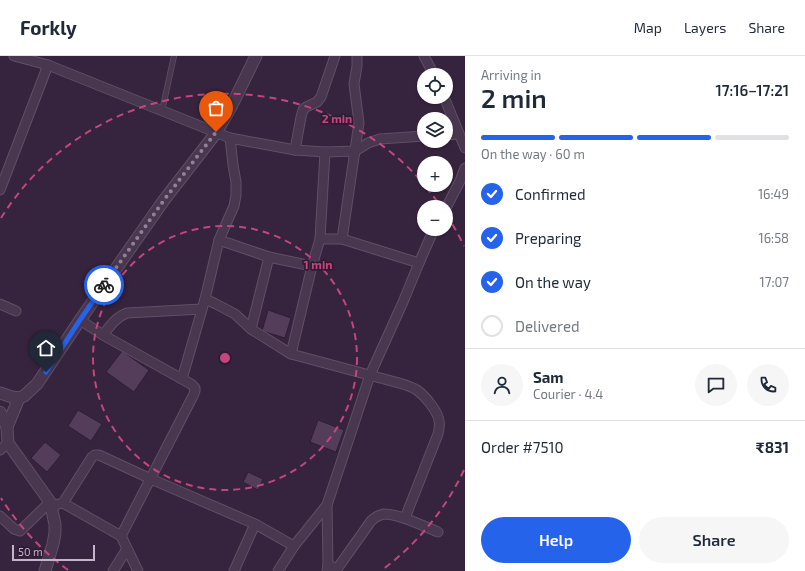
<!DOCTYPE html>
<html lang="en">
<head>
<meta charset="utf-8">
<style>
  :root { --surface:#fff; --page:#f6f6f7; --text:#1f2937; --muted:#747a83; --line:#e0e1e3; --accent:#2563eb }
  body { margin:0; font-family:"Exo 2",sans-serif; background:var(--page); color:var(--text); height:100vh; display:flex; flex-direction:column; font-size:15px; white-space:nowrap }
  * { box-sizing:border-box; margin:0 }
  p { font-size:13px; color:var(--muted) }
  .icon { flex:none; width:22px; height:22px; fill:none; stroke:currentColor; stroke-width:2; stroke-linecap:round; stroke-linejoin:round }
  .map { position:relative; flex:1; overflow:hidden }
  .drawer { display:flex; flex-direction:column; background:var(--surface); width:340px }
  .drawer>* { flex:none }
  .fabs { position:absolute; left:417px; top:12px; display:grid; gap:8px }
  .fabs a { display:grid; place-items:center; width:36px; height:36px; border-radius:50%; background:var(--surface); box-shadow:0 1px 3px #0004; font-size:20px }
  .scale { position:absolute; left:12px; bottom:10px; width:83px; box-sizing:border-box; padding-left:4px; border:2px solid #c4b3c9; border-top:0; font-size:11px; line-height:14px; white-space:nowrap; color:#c4b3c9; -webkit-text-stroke:3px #2d1c33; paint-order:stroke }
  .pin { position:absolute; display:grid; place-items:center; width:34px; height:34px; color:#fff; margin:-41px -17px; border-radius:50% 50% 50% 0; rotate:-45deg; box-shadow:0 0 4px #0007 }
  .pin .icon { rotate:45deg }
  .courier { position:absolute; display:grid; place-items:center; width:40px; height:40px; margin:-20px; border:3px solid #2563eb; border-radius:50%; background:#fff; color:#222; box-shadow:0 1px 5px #0007 }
  .head em { font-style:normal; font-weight:600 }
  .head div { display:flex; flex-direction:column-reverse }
  .head { display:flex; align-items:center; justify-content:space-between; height:68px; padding:0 16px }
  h1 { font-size:26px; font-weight:600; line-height:30px }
  .bar { display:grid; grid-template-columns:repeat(4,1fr); gap:6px 4px; align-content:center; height:48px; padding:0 16px }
  .bar i { height:5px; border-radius:3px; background:var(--line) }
  .bar .selected { background:var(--accent) }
  .bar p { grid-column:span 4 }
  .line { display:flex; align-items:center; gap:10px; padding:0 16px; border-top:1px solid var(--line) }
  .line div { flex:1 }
  .round { display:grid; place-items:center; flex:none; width:42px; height:42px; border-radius:21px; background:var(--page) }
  ol { padding:0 16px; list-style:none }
  li { display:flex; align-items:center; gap:12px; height:44px }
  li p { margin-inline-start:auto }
  li .icon { padding:4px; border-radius:50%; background:var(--accent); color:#fff; stroke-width:4 }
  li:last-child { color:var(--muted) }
  li i { width:22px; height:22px; border:2px solid var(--line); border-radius:50% }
  .primary-button { display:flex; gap:8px; margin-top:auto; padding:8px 16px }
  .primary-button a { flex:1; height:46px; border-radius:24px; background:var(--accent); color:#fff; font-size:16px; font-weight:600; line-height:46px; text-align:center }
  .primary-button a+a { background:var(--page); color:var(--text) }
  header { display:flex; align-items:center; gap:24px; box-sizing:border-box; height:56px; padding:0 20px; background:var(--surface); border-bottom:1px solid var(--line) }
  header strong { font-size:19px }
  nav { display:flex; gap:22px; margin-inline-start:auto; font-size:14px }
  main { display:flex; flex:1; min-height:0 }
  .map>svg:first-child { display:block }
  .building { fill:#533d5b; stroke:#2f1e35 }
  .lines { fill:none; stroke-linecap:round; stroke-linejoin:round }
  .service-casing { stroke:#604f66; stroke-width:6 }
  .minor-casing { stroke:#604f66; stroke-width:11 }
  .tertiary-casing { stroke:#604f66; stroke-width:13 }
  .service { stroke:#48374e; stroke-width:4.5 }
  .minor { stroke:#48374e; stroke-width:9 }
  .tertiary { stroke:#48374e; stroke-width:11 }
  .done { stroke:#928198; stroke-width:4; stroke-dasharray:0 7.2 }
  .route { stroke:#2563eb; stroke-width:5 }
  .ring { fill:none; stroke:#c3467c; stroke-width:2; stroke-dasharray:7 5 }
  .centre { fill:#c3467c; stroke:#2d1c33; stroke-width:2 }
  .ring-label { font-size:12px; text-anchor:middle; font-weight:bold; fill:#c3467c; stroke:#2d1c33; stroke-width:3.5; stroke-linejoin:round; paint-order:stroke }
</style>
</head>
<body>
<header>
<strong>Forkly</strong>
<nav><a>Map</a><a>Layers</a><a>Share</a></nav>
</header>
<main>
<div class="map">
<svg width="465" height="515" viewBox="0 0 465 515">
  <rect width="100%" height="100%" fill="#36233e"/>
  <!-- building -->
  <g class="building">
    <polygon points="268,254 291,262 285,282 262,275"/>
    <polygon points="122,295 149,314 134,336 106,316"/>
    <polygon points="78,354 102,368 91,385 68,370"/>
    <polygon points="318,364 344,374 336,396 310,386"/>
    <polygon points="45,386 61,399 47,416 31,402"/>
    <polygon points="248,416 263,423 258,434 243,426"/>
  </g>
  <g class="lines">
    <!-- service casing -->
    <g class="service-casing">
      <polyline id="service" points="162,55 174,0"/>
    </g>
    <!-- minor casing -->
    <g class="minor-casing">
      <g id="minor">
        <polyline points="14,0 48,9 230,82 295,94 325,96 355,95 368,87 380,83 424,80"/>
        <polyline points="357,0 357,10 354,28 359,67 342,183 419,207"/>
        <polyline points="424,0 434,19"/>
        <polyline points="444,41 465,92"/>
        <polyline points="446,79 459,78"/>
        <polyline points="295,94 301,61 303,54 306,51 317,46 321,41 335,0"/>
        <polyline points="0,134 48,9"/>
        <polyline points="446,152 460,125 465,112"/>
        <polyline points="320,183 342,183"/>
        <polyline points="219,184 269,201 251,273"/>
        <polyline points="269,201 312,210"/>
        <path d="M205,243L216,248L235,258L251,273L291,298L399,327C406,329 412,331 417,334C425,340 438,355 439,365C440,369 439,374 438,378L405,462"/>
        <polyline points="0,248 16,255"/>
        <polyline points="80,264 103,279 182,323 191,328 195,332 195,335 193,340 121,480 138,515"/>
        <path d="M103,279C110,270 116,261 127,257L202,253"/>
        <polyline points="291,298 312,210 320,183 325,96"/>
        <polyline points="182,323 205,243 219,184 234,150 236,139 236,126 233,109 230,82"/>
        <polyline points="0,394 8,387"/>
        <polyline points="63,447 121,480"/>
        <polyline points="51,450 63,447 92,401 95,399 99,399 151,423 255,468 294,490"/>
        <polyline points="0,460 14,473 20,475 50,446"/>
        <path d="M328,509L337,513L371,465C375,461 379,459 384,458C400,458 423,470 438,476"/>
        <polyline points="113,515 127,493"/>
        <polyline points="234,515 255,468"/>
        <polyline points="278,515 294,490 327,449"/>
        <polyline points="327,515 328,509 327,449 370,319 403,246 419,207 434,173"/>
      </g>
    </g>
    <!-- tertiary casing -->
    <g class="tertiary-casing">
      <g id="tertiary">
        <polyline points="0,337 12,341 19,342 24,340 37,328 80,264 164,144 216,77 232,49 256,0"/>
        <polyline points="19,342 7,371 8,387 50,446 55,468 55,477 53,488 45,515"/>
        <polyline points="0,356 7,371"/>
      </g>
    </g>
    <!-- service -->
    <use href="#service" class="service"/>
    <!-- minor -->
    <use href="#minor" class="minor"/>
    <!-- tertiary -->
    <use href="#tertiary" class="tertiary"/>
  </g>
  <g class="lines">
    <!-- done -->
    <polyline class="done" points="104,229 164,144 216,76"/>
    <!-- route -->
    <polyline class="route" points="46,316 80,264 104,229"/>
  </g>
  <!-- distance rings -->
  <g class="ring">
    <circle cx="225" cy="302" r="132"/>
    <path d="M464 414A264 264 0 0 1 382 514M68 514A264 264 0 0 1 1 442M1 162A264 264 0 0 1 423 127M426 131A264 264 0 0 1 441 151M446 158A264 264 0 0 1 464 190"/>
  </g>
  <circle cx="225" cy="302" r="6" class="centre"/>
  <g class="ring-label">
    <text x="337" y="67">2 min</text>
    <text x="318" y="213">1 min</text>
  </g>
</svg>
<div class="fabs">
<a><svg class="icon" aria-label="locate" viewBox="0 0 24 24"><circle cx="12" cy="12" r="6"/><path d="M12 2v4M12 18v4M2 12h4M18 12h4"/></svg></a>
<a><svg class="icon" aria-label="layers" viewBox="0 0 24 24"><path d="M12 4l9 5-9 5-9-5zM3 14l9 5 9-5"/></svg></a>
<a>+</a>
<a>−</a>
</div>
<div class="scale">50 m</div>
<div class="pin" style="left:216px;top:76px;background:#ea580c"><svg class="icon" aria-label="bag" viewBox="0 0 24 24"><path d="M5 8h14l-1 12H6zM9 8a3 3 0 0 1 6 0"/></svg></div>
<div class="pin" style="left:46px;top:316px;background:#1f2937"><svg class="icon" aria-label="home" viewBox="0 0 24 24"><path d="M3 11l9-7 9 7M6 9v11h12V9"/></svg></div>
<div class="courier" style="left:104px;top:229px"><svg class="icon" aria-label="bike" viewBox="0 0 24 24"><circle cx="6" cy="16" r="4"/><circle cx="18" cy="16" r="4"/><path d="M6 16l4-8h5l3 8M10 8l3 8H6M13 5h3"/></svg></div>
</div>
<section class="drawer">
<div class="head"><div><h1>2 min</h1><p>Arriving in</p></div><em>17:16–17:21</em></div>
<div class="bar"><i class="selected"></i><i class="selected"></i><i class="selected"></i><i></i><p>On the way · 60 m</p></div>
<ol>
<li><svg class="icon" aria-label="check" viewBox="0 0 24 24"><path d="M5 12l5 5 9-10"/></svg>Confirmed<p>16:49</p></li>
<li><svg class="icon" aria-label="check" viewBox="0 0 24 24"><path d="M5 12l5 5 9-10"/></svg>Preparing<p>16:58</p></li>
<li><svg class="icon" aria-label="check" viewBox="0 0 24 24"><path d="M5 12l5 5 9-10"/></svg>On the way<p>17:07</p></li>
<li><i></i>Delivered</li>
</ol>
<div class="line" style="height:72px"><a class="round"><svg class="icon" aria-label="person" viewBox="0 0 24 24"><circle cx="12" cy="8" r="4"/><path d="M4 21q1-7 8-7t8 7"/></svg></a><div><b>Sam</b><p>Courier · 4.4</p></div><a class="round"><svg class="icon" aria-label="chat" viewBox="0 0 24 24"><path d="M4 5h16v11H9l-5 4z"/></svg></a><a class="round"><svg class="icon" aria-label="phone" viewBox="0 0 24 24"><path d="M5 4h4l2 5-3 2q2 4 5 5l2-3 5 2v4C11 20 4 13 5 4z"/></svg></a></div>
<div class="line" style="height:52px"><div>Order #7510</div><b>₹831</b></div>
<div class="primary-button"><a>Help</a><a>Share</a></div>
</section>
</main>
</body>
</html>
